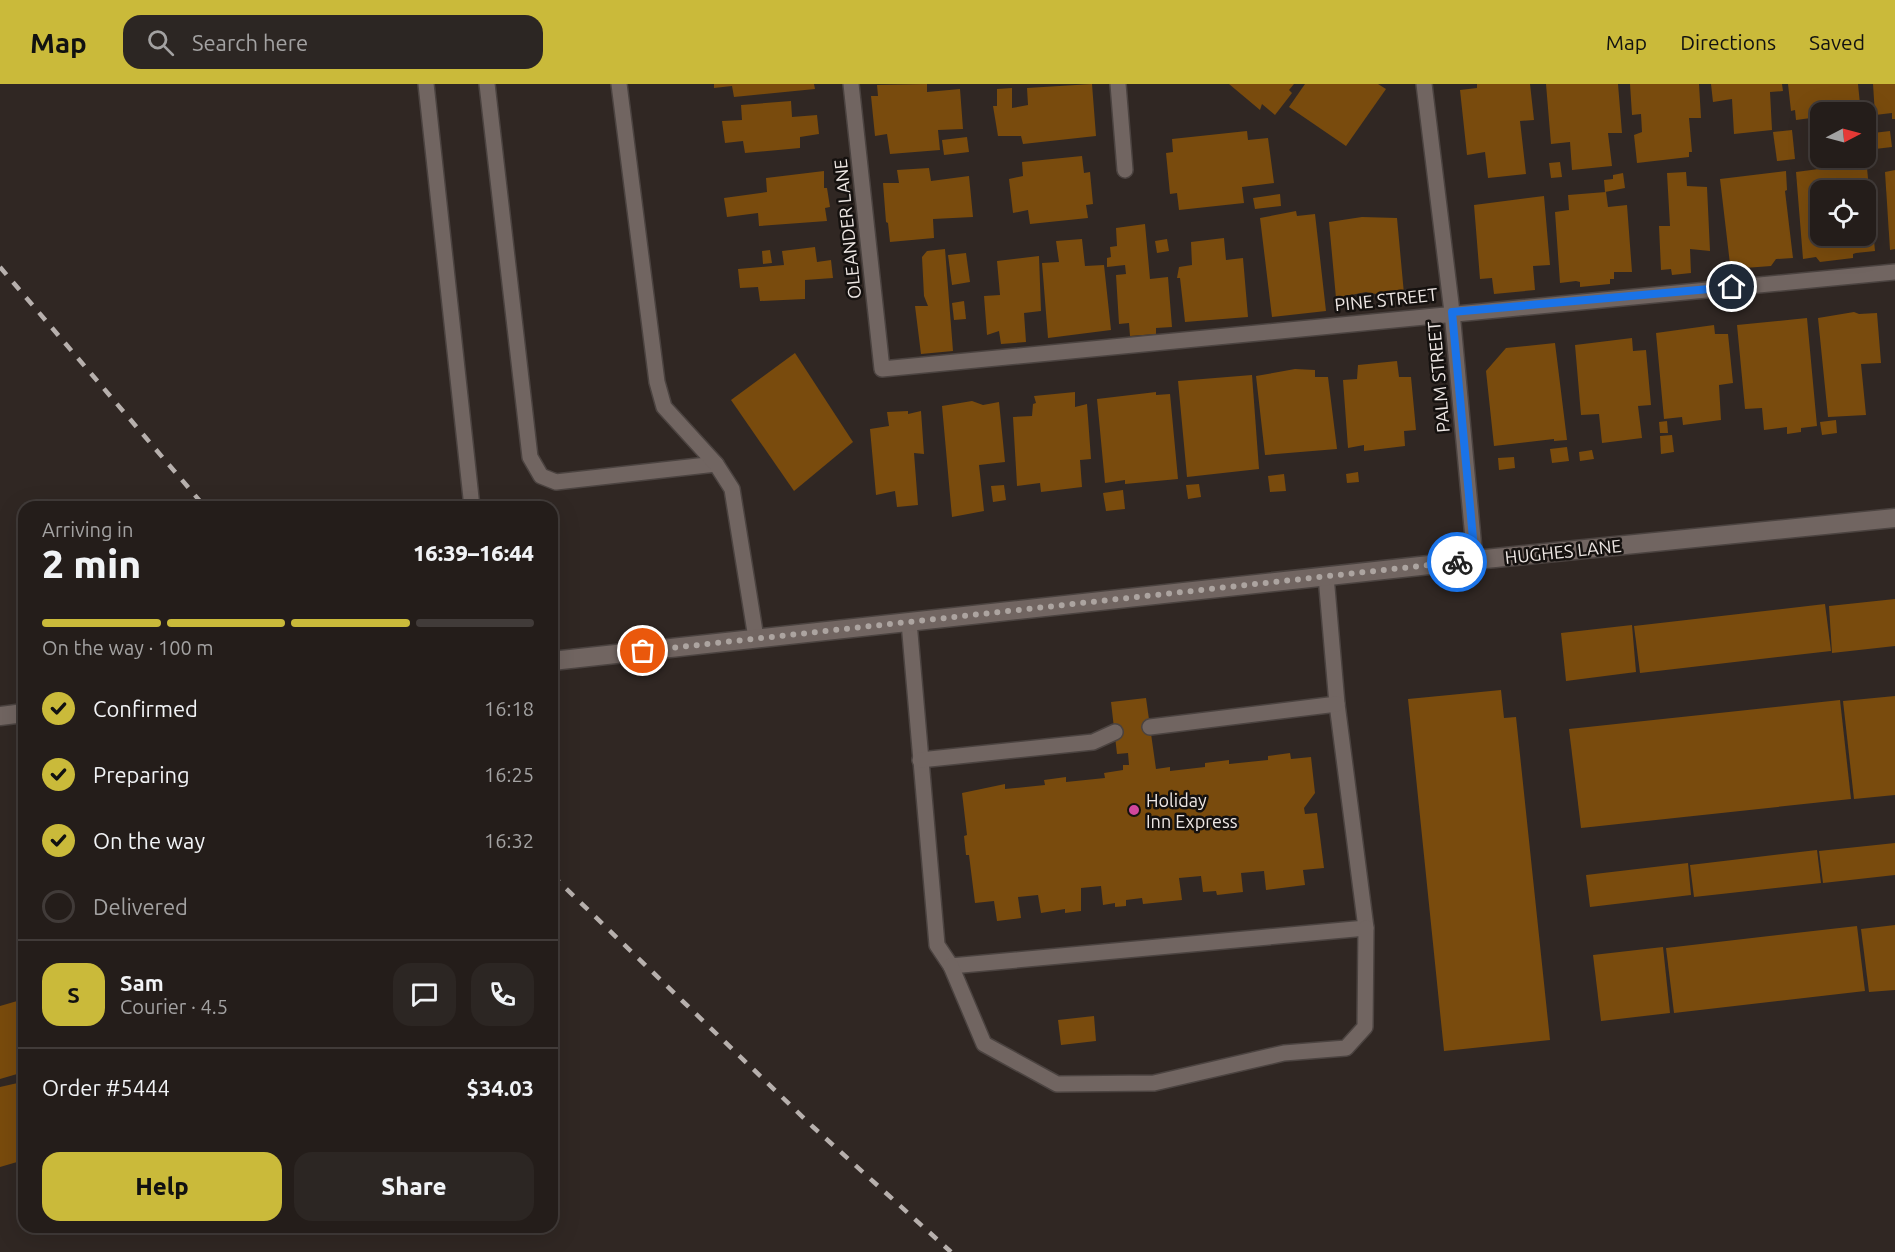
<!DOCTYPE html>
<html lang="en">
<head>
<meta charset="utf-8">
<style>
  :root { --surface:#241d1a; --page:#2c2623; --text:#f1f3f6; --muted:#a3a2a2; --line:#413b39; --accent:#caba3a }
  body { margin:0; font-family:Ubuntu,sans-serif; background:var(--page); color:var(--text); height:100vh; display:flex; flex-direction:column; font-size:22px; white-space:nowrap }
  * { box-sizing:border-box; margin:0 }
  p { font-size:20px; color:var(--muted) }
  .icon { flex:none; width:33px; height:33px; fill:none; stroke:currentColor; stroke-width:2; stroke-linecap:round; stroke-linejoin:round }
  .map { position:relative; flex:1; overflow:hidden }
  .drawer { position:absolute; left:18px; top:417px; width:540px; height:732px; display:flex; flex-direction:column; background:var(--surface); border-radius:18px; box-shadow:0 6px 24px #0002,0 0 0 2px var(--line) }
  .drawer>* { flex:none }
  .needle { width:39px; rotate:84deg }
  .controls { position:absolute; left:1810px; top:18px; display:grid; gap:12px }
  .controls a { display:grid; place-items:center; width:66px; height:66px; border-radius:12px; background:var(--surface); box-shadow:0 6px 24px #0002,0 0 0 2px var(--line); font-size:30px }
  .pin { position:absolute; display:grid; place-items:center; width:51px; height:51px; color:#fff; margin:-26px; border:3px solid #fff; border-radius:50%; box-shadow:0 2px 6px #0007 }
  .courier { position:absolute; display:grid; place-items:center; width:60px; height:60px; margin:-30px; border:4px solid #1a73e8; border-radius:50%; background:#fff; color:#222; box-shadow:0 2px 8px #0007 }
  .summary em { font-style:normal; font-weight:800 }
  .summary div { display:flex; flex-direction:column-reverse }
  .summary { display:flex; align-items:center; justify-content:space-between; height:102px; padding:0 24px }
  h1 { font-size:39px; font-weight:800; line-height:45px }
  .bar { display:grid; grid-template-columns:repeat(4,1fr); gap:9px 6px; align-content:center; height:72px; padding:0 24px }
  .bar i { height:8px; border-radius:4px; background:var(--line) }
  .bar .active { background:var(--accent) }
  .bar p { grid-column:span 4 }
  .line { display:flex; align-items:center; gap:15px; padding:0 24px; border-top:2px solid var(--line) }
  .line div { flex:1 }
  .round { display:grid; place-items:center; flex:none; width:63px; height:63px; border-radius:18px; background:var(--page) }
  ol { padding:0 24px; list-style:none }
  li { display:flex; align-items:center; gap:18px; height:66px }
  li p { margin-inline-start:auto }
  li .icon { padding:6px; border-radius:50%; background:var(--accent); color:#111; stroke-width:4 }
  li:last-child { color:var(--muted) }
  li i { width:33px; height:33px; border:3px solid var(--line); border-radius:50% }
  .cta { display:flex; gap:12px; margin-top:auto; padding:12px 24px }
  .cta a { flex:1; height:69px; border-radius:18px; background:var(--accent); color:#111; font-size:24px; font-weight:800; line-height:69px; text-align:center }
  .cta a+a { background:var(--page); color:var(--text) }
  header { display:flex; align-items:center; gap:36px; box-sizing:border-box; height:84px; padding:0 30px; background:var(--accent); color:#111 }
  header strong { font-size:28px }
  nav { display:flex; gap:33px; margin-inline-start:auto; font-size:21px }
  .search { width:420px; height:54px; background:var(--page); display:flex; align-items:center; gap:15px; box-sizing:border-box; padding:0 21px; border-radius:18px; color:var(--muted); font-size:22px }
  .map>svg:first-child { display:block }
  .building { fill:#794b0d; fill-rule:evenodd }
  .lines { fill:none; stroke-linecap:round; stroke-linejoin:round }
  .service-casing { stroke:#4b4340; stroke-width:18 }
  .tertiary-casing { stroke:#4b4340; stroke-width:21 }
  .service { stroke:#716561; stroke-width:15 }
  .tertiary { stroke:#716561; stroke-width:18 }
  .rail { stroke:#b7b0ad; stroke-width:4.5; stroke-dasharray:10 10; stroke-linecap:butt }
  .done { stroke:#aca4a0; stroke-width:6; stroke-dasharray:0 10.8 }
  .route { stroke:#1a73e8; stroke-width:8 }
  .hotel-dot { fill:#d1479c; stroke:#15110f; stroke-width:2 }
  .labels { text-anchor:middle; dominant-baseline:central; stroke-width:5; stroke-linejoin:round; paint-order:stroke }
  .street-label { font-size:18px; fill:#eee7e4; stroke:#15110f }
  .poi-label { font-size:18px; fill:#eee7e4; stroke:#15110f; text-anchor:start }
</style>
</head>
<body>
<header>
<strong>Map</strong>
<div class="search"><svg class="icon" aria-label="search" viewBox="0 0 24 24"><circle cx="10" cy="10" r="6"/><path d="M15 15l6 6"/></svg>Search here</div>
<nav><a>Map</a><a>Directions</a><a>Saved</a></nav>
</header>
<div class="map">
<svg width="1895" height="1168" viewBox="0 0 1895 1168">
  <rect width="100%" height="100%" fill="#302723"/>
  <!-- building -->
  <g class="building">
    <polygon points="714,0 814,0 815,5 734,13 732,2 714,4"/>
    <polygon points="927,0 927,8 960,5 963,45 938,46 940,66 890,70 887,50 875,52 871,12 878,12 877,1"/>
    <polygon points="1092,0 1096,52 1023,60 1021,52 998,52 993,22 997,22 997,5 1012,4 1012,24 1028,21 1027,4"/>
    <polygon points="1229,0 1294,0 1289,6 1292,9 1275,31 1262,20 1260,26"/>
    <polygon points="1305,0 1378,0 1386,5 1346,62 1289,23"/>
    <polygon points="1477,0 1530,0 1534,36 1520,37 1526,90 1488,94 1485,68 1467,71 1460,6 1477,4"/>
    <polygon points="1546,0 1618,0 1622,49 1608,49 1612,82 1572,86 1570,58 1551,60"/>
    <polygon points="1630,0 1699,0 1701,34 1689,34 1692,68 1689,68 1689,73 1637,79 1634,51 1642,48 1641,30 1632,31"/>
    <polygon points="1711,0 1782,0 1783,7 1770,8 1772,46 1734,50 1732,15 1713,18"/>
    <polygon points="1788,0 1858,0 1860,20 1810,24 1811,34 1796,36 1795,26 1791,27"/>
    <polygon points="1873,0 1895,0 1895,35 1892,35 1892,29 1875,31"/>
    <polygon points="791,17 792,33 817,31 819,50 800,53 800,64 745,69 743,57 725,59 722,37 742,36 741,21"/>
    <polygon points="1792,46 1795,75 1777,77 1773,48"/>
    <polygon points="1247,47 1248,56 1268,54 1274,99 1242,103 1244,119 1179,126 1177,109 1170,110 1166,69 1173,68 1172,55"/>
    <polygon points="1890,47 1892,63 1875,65 1873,49"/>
    <polygon points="967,53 969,68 944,71 942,56"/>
    <polygon points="1082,72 1084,89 1090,88 1093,120 1086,121 1088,134 1030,140 1028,126 1013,129 1009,95 1023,92 1022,78"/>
    <polygon points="1560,78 1562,93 1551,94 1549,79"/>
    <path d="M1849,81L1850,86L1867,84L1875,167L1856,169L1853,170V174L1820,178L1816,173L1803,175L1796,88ZM1821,106H1866V152H1821Z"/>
    <polygon points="929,84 931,97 969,92 973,133 933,135 934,154 890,158 888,139 886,138 883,99 899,99 897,86"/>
    <polygon points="1895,86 1895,165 1890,166 1885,88"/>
    <polygon points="824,87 824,104 827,104 830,123 825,124 827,137 759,142 758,129 727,133 724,114 767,108 766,94"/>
    <polygon points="1786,87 1787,106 1785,107 1793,174 1776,175 1771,182 1745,184 1741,180 1730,180 1720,95"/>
    <polygon points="1686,88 1687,102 1707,103 1710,167 1690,165 1691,189 1672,191 1671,185 1661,186 1659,142 1670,142 1667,89"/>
    <polygon points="1623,89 1625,104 1605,108 1604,96 1613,95 1613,91"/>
    <polygon points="1606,108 1608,123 1627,121 1632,188 1614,188 1614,195 1610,195 1610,200 1580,203 1580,198 1576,197 1560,199 1555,128 1569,126 1568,111"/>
    <polygon points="1280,110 1281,122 1255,125 1253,114"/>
    <polygon points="1544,112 1550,181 1533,182 1535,206 1494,210 1492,194 1480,195 1474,121"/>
    <polygon points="1296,127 1297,132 1315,130 1326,227 1272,233 1260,134"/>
    <polygon points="1362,133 1397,134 1404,210 1386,212 1366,208 1336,214 1329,138"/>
    <polygon points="1145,140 1150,195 1168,193 1172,243 1156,244 1156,250 1130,252 1129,239 1119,240 1116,191 1126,190 1125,181 1107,183 1107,174 1111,173 1110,163 1117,162 1116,144"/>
    <polygon points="1224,154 1226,176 1243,174 1248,233 1185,238 1180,194 1177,194 1179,183 1192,181 1191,158"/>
    <polygon points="1082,155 1085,182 1104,181 1111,246 1048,254 1042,179 1059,178 1056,157"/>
    <polygon points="1167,155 1169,167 1157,169 1155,157"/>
    <polygon points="815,163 817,178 831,176 833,194 805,196 805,215 760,217 758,203 740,204 738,185 784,181 782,167"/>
    <polygon points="945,165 953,267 921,270 915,222 928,222 924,212 922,173 927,167"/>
    <polygon points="770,166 772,179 763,180 762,167"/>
    <polygon points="966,169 970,198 952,201 948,171"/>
    <polygon points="1039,172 1041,227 1024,229 1026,258 1001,260 999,247 987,251 984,212 1000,211 997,177"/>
    <polygon points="964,217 966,235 954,236 952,219"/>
    <polygon points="1854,228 1859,230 1877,229 1881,279 1861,280 1866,331 1828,333 1818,234"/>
    <polygon points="1807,234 1817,342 1801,344 1801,348 1787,350 1787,343 1764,346 1762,324 1745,325 1737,241"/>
    <polygon points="1714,241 1715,250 1728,250 1733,299 1719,301 1721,336 1683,341 1682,333 1664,335 1656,249"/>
    <polygon points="1632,254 1633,267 1646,266 1651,321 1638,322 1642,354 1602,359 1599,330 1581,331 1575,261"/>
    <polygon points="1555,259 1567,356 1554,357 1554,355 1494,362 1486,287 1506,264"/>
    <polygon points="795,269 853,358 794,407 731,316"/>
    <polygon points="1397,277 1399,293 1411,293 1416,346 1404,347 1405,362 1364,367 1364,361 1348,364 1343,296 1357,295 1358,281"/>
    <polygon points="1295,285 1315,286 1315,293 1328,293 1337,365 1265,371 1256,292"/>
    <polygon points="1252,291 1259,385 1187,393 1178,297"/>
    <polygon points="1075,308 1075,323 1087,320 1091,375 1080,376 1082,403 1041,408 1040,399 1017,402 1013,333 1032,332 1033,320 1036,319 1034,312"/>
    <polygon points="1156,308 1156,311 1170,310 1178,395 1125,400 1125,396 1105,399 1097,315"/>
    <polygon points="972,317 983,321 999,318 1005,378 979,381 984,427 952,433 942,322"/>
    <polygon points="908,327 908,330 921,327 924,370 914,369 918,421 897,423 895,407 876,411 870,345 889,342 887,328"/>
    <polygon points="1836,336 1837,349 1822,351 1820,338"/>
    <polygon points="1667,337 1668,349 1660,349 1659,338"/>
    <polygon points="1672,351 1674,368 1661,370 1660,352"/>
    <polygon points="1567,363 1569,377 1552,379 1550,365"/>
    <polygon points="1592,366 1594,375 1580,377 1579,368"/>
    <polygon points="1514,373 1515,384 1499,386 1498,374"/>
    <polygon points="1358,388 1359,398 1347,399 1346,390"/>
    <polygon points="1284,390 1286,407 1270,408 1268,392"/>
    <polygon points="1199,400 1201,413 1188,415 1186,401"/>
    <polygon points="1004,401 1006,416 993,418 991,402"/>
    <polygon points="1123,406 1125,425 1106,427 1103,409"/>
    <polygon points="1895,515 1895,562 1832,569 1829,522"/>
    <polygon points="1825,520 1831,567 1640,589 1634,542"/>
    <polygon points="1632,541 1636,588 1566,597 1561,549"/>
    <polygon points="1501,606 1504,634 1516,633 1550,956 1444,967 1408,615"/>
    <polygon points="1895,612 1895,711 1854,715 1843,617"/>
    <polygon points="1146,614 1156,685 1170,683 1170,687 1205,683 1205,679 1229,676 1229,680 1268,676 1268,672 1290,669 1291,675 1311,673 1315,709 1304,724 1305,730 1317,729 1324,784 1303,786 1305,801 1266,806 1264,787 1241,789 1243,808 1217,811 1216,807 1203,808 1201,792 1179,794 1182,816 1143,820 1142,814 1126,816 1126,822 1115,823 1115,819 1103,821 1101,802 1081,804 1081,827 1065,829 1065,825 1041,829 1038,811 1018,813 1021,834 997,837 994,817 975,819 969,771 966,771 964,752 967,751 962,709 1005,700 1005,705 1045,701 1044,696 1066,693 1066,698 1105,694 1104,689 1123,686 1123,681 1129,681 1128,669 1117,670 1111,618"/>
    <polygon points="1840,616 1851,715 1581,744 1569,645"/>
    <polygon points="1895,759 1895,791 1823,799 1819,767"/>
    <polygon points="1817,766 1821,799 1694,813 1690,781"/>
    <polygon points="1688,779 1691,811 1590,823 1586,791"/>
    <polygon points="1895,841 1895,906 1869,908 1861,845"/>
    <polygon points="1857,842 1865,907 1674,929 1666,864"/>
    <polygon points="1663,863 1670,929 1601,937 1593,871"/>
    <polygon points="24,915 24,988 0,995 0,922"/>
    <polygon points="1094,932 1096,957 1061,961 1058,936"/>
    <polygon points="22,998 24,1076 0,1083 0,1003"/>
  </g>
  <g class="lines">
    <!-- service casing -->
    <g class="service-casing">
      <g id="service">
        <polyline points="426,0 472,423"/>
        <polyline points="487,0 530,373 541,392 556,398 716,380"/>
        <polyline points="619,0 657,298 664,323 716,380 732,405 756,554"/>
        <polyline points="851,0 882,285 1895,188"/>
        <polyline points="1118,0 1125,86"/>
        <polyline points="1424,0 1452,228 1475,476"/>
        <polyline points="909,538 937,861 951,882 1366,844 1337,620 1326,492"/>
        <polyline points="1150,643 1337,620"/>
        <polyline points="920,676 1093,658 1115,648"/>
        <polyline points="951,882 984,960 1057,1000 1154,999 1284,969 1346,964 1365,943 1366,844"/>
      </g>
    </g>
    <!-- tertiary casing -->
    <g class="tertiary-casing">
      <g id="tertiary">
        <polyline points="552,577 1475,476 1895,434"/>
        <polyline points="0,632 24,629"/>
      </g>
    </g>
    <!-- service -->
    <use href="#service" class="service"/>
    <!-- tertiary -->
    <use href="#tertiary" class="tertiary"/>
    <!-- rail -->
    <g class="rail">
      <polyline points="0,183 205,423"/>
      <polyline points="552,791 812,1042 951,1168"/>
    </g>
  </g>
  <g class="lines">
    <!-- done -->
    <polyline class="done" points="643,567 1457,478"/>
    <!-- route -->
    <polyline class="route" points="1457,478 1475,476 1452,228 1732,203"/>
  </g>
  <!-- markers -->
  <circle class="hotel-dot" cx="1134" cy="726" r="6"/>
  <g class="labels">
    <!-- street labels -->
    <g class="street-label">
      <text transform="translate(847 145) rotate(-96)">OLEANDER LANE</text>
      <text transform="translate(1386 215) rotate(-6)">PINE STREET</text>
      <text transform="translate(1438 293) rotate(-95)">PALM STREET</text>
      <text transform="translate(1563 467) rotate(-6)">HUGHES LANE</text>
    </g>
    <!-- poi labels -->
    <g class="poi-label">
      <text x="1146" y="716">Holiday<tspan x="1146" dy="21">Inn Express</tspan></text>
    </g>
  </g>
</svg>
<div class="controls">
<a><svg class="needle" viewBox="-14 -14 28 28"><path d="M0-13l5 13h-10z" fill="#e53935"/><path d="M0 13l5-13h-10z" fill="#a3a2a2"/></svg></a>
<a><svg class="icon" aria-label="locate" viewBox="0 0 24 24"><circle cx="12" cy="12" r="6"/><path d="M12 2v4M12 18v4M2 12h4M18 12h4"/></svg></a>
</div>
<div class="pin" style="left:643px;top:567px;background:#ea580c"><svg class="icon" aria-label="bag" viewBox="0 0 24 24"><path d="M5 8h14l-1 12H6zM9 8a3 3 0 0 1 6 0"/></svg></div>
<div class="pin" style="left:1732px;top:203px;background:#1f2937"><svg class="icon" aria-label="home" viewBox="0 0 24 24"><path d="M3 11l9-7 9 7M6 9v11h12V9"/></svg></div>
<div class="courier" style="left:1457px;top:478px"><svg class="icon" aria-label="bike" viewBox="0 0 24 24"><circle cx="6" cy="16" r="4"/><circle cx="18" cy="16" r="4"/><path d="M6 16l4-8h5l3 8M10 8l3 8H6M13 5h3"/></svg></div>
<section class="drawer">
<div class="summary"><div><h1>2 min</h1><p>Arriving in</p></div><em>16:39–16:44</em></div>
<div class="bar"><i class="active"></i><i class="active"></i><i class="active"></i><i></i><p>On the way · 100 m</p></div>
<ol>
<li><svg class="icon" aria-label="check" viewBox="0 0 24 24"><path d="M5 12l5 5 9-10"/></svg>Confirmed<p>16:18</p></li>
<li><svg class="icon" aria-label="check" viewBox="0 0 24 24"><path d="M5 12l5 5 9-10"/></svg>Preparing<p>16:25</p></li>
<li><svg class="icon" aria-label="check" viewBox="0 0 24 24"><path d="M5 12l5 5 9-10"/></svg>On the way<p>16:32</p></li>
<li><i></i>Delivered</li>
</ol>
<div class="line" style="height:108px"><b class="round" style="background:var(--accent);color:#111">S</b><div><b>Sam</b><p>Courier · 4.5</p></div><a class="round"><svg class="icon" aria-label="chat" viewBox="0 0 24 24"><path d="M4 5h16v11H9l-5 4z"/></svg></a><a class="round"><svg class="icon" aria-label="phone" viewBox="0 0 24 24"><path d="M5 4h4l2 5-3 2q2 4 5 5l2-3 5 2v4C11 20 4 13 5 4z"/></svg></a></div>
<div class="line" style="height:78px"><div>Order #5444</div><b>$34.03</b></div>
<div class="cta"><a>Help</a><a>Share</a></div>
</section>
</div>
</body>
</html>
